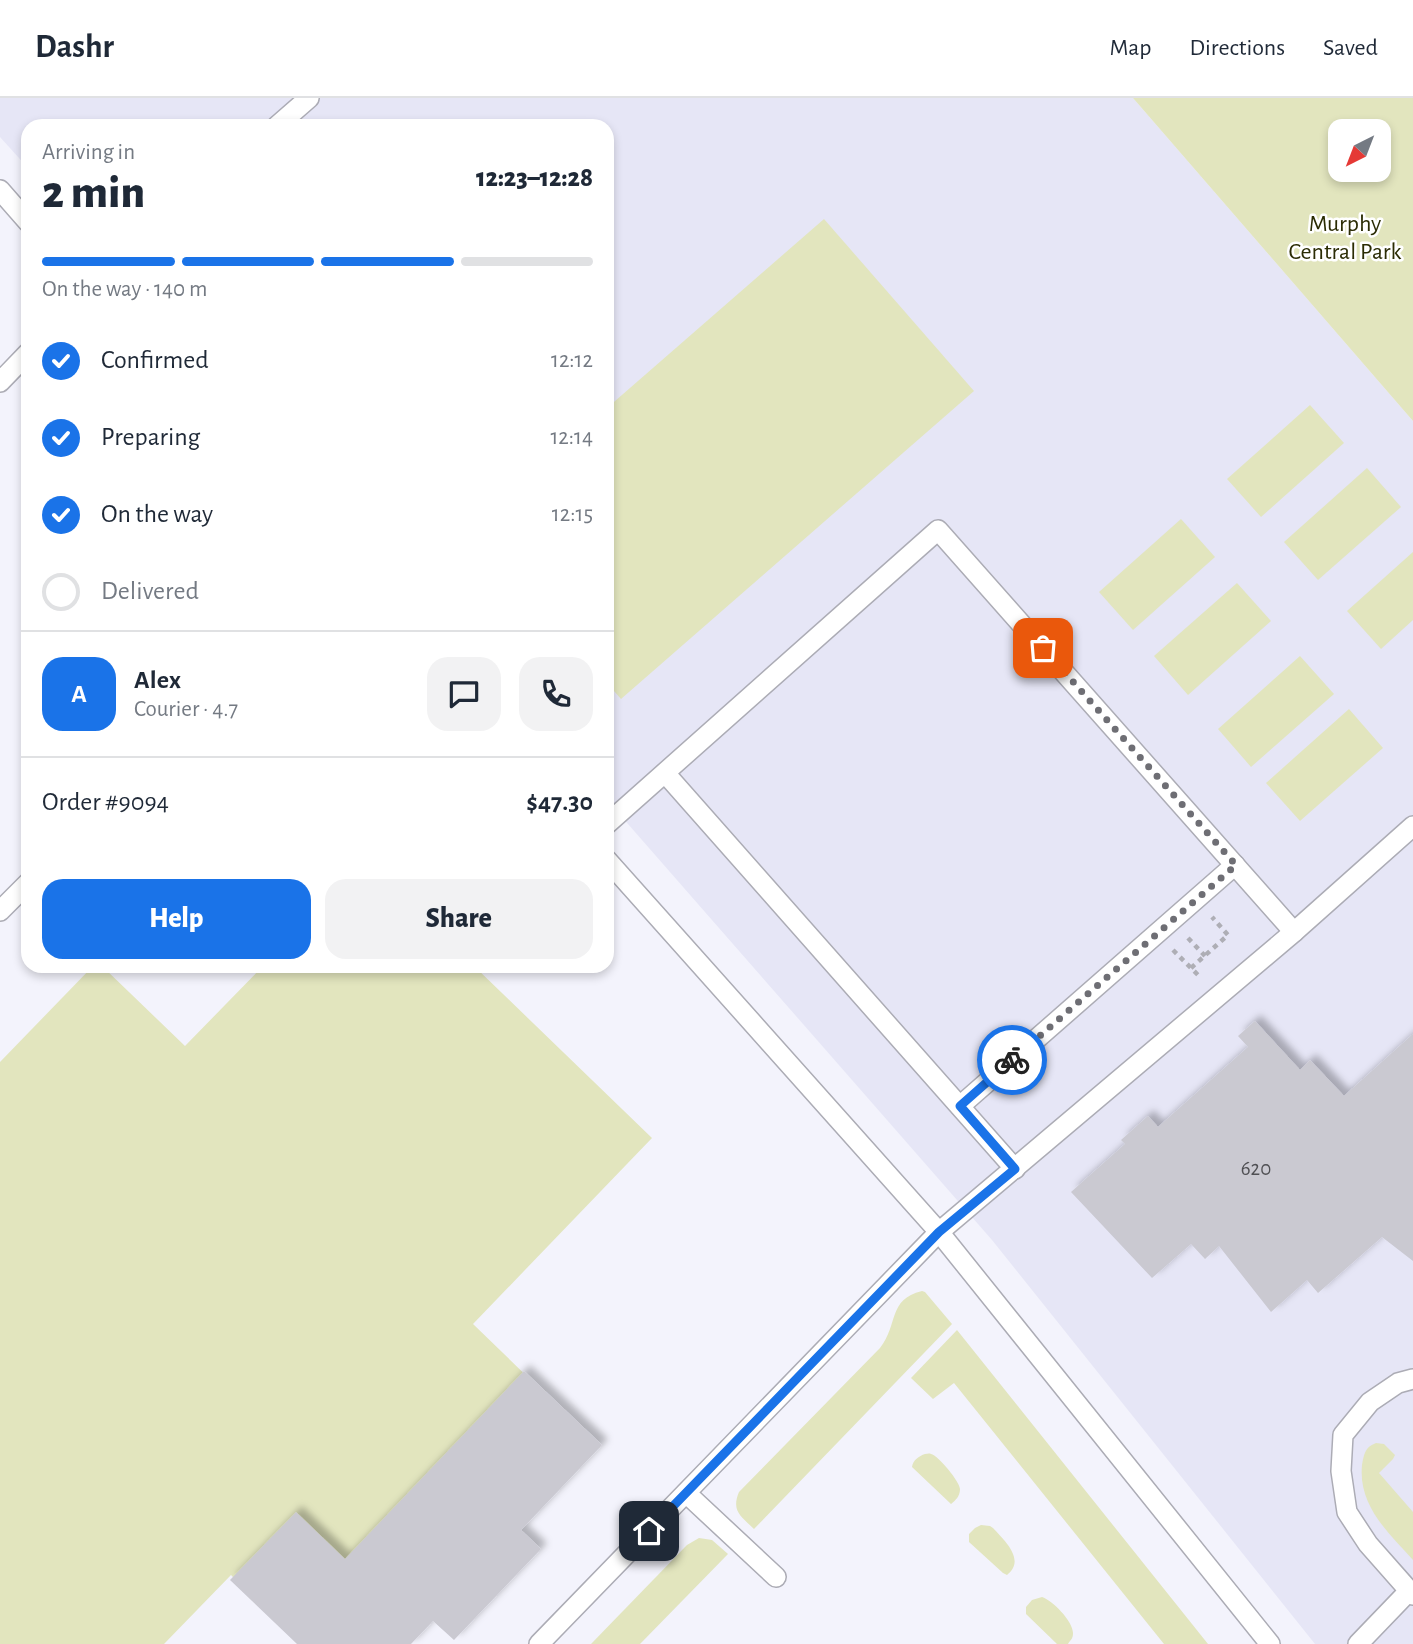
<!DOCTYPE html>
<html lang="en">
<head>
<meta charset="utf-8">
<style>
  :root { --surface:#fff; --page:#f2f2f3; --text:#1f2937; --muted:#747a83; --line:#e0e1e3; --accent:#1a73e8 }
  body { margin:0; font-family:"Alegreya Sans",sans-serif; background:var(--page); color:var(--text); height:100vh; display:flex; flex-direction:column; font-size:26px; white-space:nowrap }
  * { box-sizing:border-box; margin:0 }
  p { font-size:23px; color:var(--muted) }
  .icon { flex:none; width:38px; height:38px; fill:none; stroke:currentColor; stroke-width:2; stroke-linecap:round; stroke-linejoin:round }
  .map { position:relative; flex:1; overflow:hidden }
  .sheet { position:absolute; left:21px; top:21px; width:593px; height:854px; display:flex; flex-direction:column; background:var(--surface); border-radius:21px; box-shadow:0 4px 10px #0003 }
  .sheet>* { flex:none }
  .needle { width:46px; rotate:222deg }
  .controls { position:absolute; left:1328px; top:21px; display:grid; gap:14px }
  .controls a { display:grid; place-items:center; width:63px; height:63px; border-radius:14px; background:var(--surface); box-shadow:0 4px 10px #0003; font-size:35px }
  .pin { position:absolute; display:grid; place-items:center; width:60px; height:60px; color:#fff; margin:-30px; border-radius:14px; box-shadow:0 4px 10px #0006 }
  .courier { position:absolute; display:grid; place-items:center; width:70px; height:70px; margin:-35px; border:5px solid #1a73e8; border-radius:50%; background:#fff; color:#222; box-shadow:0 2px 9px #0007 }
  .head em { font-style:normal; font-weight:800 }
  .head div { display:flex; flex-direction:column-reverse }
  .head { display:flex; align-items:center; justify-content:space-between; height:119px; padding:0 21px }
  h1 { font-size:46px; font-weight:800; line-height:52px }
  .bar { display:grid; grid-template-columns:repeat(4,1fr); gap:10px 7px; align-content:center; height:84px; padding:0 21px }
  .bar i { height:9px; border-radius:5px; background:var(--line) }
  .bar .active { background:var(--accent) }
  .bar p { grid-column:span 4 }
  .line { display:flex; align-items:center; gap:18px; padding:0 21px; border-top:2px solid var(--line) }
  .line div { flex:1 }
  .round { display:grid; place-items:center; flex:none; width:74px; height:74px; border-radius:21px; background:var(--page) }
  ol { padding:0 21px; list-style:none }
  li { display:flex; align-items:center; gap:21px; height:77px }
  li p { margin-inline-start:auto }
  li .icon { padding:7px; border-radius:50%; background:var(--accent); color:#fff; stroke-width:4 }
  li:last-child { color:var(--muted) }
  li i { width:38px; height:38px; border:4px solid var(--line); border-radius:50% }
  .cta { display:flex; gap:14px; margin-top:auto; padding:14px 21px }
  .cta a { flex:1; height:80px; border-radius:21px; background:var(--accent); color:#fff; font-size:28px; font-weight:800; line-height:80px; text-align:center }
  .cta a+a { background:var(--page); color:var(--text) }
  header { display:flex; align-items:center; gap:42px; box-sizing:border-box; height:98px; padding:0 35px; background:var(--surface); border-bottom:2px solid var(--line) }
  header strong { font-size:33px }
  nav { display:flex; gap:38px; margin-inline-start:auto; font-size:24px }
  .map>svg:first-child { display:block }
  .built { fill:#e6e6f6 }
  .green { fill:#e2e5be; fill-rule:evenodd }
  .building { fill:#cac9d1; filter:url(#shadow) }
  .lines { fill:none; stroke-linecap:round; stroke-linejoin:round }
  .lane-casing { stroke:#acacb5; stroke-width:22 }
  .path { stroke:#aeaeb5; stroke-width:4.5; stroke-dasharray:5 5; stroke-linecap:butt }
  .lane { stroke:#fff; stroke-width:19 }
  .done { stroke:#6e6e74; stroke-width:7; stroke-dasharray:0 12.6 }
  .route { stroke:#1a73e8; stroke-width:9 }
  .labels { text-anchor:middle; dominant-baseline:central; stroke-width:5; stroke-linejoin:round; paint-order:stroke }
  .number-label { font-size:21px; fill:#505054 }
  .park-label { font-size:24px; fill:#2b2c04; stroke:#fff }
</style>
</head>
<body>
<header>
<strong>Dashr</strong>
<nav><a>Map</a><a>Directions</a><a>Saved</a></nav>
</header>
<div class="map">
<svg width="1413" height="1546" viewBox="0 0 1413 1546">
  <defs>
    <filter id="shadow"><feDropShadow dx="6" dy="-6" stdDeviation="3.5" flood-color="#0004"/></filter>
  </defs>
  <rect width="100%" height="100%" fill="#f3f3fc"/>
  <!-- built -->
  <polygon class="built" points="0,0 1133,0 1413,323 1413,1546 1315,1546 992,1142 607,702 607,28 28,28 28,70 0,39"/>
  <!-- green -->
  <g class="green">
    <path d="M1133,0H1413V323ZM1340,33H1379V72H1340Z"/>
    <polygon points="824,121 974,293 621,601 607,585 607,310"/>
    <polygon points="1310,307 1344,345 1261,419 1227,381"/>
    <polygon points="1367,370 1401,409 1318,482 1284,444"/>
    <polygon points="1181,421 1215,459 1133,532 1099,494"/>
    <polygon points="1413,454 1413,522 1381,551 1347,513"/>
    <polygon points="1237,485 1271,523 1188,597 1154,558"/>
    <polygon points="1300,558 1334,596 1251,669 1218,631"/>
    <polygon points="1349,611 1383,650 1300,723 1266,685"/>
    <polygon points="93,868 102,868 185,948 263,868 474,868 652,1040 473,1226 600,1349 299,1546 231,1477 164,1546 0,1546 0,964"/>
    <path d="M922,1193L925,1194L952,1226L754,1431C741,1418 731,1413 739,1394L880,1250C899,1226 887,1202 922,1193Z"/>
    <polygon points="957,1232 1208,1546 1164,1546 954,1285 933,1301 911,1280"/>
    <path d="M1376,1345L1384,1346L1395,1357L1393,1361L1379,1375L1413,1414V1462C1388,1434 1358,1408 1362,1367C1364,1356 1365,1349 1376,1345Z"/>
    <path d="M925,1356C927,1356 929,1355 931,1356C938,1357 960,1384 960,1391C960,1398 956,1402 951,1406L912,1369C913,1362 919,1358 925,1356Z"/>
    <path d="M981,1427L990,1428L993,1430C1005,1443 1026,1462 1007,1477L1003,1475L969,1444V1436L975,1430Z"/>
    <polygon points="699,1440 712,1442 728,1456 640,1546 591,1546 687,1447"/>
    <path d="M1042,1499C1052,1502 1073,1523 1073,1535C1073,1541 1071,1541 1068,1546H1057L1026,1516V1509L1032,1502Z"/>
  </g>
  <!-- building -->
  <g class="building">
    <polygon points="1255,923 1300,972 1310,962 1344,998 1413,936 1413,1163 1382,1139 1318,1195 1307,1182 1271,1214 1219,1148 1205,1161 1191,1146 1152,1180 1071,1094 1125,1046 1121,1042 1148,1018 1158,1029 1248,949 1238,938"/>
    <polygon points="524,1273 602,1347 521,1432 541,1451 454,1542 433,1523 411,1546 297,1546 230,1482 296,1414 345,1461"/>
  </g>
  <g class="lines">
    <!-- lane casing -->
    <g class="lane-casing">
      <g id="lane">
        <polyline points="277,28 309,0"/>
        <polyline points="0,92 28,124"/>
        <polyline points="0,284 28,255"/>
        <polyline points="665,675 1015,1071"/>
        <polyline points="607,726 938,432 1294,834"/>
        <polyline points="607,762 939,1134 1270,1546"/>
        <polyline points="0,813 28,785"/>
        <polyline points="960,1008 1235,767"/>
        <polyline points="1413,1281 1398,1285 1370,1304 1343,1337 1341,1373 1347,1414 1368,1446 1413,1497"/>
        <polyline points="686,1395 776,1479"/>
        <polyline points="539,1546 939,1134 1294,834 1413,728"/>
        <polyline points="1358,1546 1409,1493"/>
      </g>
    </g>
    <!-- path -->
    <g class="path">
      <polyline points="1188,840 1205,858"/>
      <polyline points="1173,852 1200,879"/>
      <polyline points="1191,870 1228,837 1212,819"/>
    </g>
    <!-- lane -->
    <use href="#lane" class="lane"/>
  </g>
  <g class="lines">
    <!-- done -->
    <polyline class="done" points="1012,962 1236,767 1043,550"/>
    <!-- route -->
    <polyline class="route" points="649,1433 939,1134 1015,1071 960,1008 1012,962"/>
  </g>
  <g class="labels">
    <!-- number labels -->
    <g class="number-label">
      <text x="1256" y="1070">620</text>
    </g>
    <!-- park labels -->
    <g class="park-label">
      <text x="1345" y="126">Murphy<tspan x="1345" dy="28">Central Park</tspan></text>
    </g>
  </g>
</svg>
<div class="controls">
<a><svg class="needle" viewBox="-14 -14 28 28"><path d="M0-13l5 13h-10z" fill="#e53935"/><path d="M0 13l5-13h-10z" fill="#747a83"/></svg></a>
</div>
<div class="pin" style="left:1043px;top:550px;background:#ea580c"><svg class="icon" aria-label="bag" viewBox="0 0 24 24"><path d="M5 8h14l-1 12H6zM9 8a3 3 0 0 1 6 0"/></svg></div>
<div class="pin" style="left:649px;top:1433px;background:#1f2937"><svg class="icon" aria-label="home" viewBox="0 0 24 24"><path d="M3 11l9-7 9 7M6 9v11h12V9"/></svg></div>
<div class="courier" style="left:1012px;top:962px"><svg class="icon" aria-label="bike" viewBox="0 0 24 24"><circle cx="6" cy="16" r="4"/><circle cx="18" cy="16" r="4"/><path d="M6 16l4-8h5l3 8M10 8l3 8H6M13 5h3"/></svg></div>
<section class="sheet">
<div class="head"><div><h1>2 min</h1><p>Arriving in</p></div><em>12:23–12:28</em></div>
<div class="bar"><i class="active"></i><i class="active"></i><i class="active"></i><i></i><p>On the way · 140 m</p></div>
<ol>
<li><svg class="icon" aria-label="check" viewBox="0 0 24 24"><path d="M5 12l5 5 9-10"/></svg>Confirmed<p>12:12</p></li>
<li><svg class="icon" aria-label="check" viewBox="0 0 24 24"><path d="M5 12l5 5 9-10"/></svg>Preparing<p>12:14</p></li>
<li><svg class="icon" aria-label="check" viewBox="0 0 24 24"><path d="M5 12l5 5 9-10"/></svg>On the way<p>12:15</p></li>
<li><i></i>Delivered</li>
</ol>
<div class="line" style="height:126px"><b class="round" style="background:var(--accent);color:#fff">A</b><div><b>Alex</b><p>Courier · 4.7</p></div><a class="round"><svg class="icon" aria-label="chat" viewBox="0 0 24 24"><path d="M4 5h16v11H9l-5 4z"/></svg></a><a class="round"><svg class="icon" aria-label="phone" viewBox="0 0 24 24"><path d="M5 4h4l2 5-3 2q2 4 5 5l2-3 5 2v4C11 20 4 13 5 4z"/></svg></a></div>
<div class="line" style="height:91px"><div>Order #9094</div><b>$47.30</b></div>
<div class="cta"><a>Help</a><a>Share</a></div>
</section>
</div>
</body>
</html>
